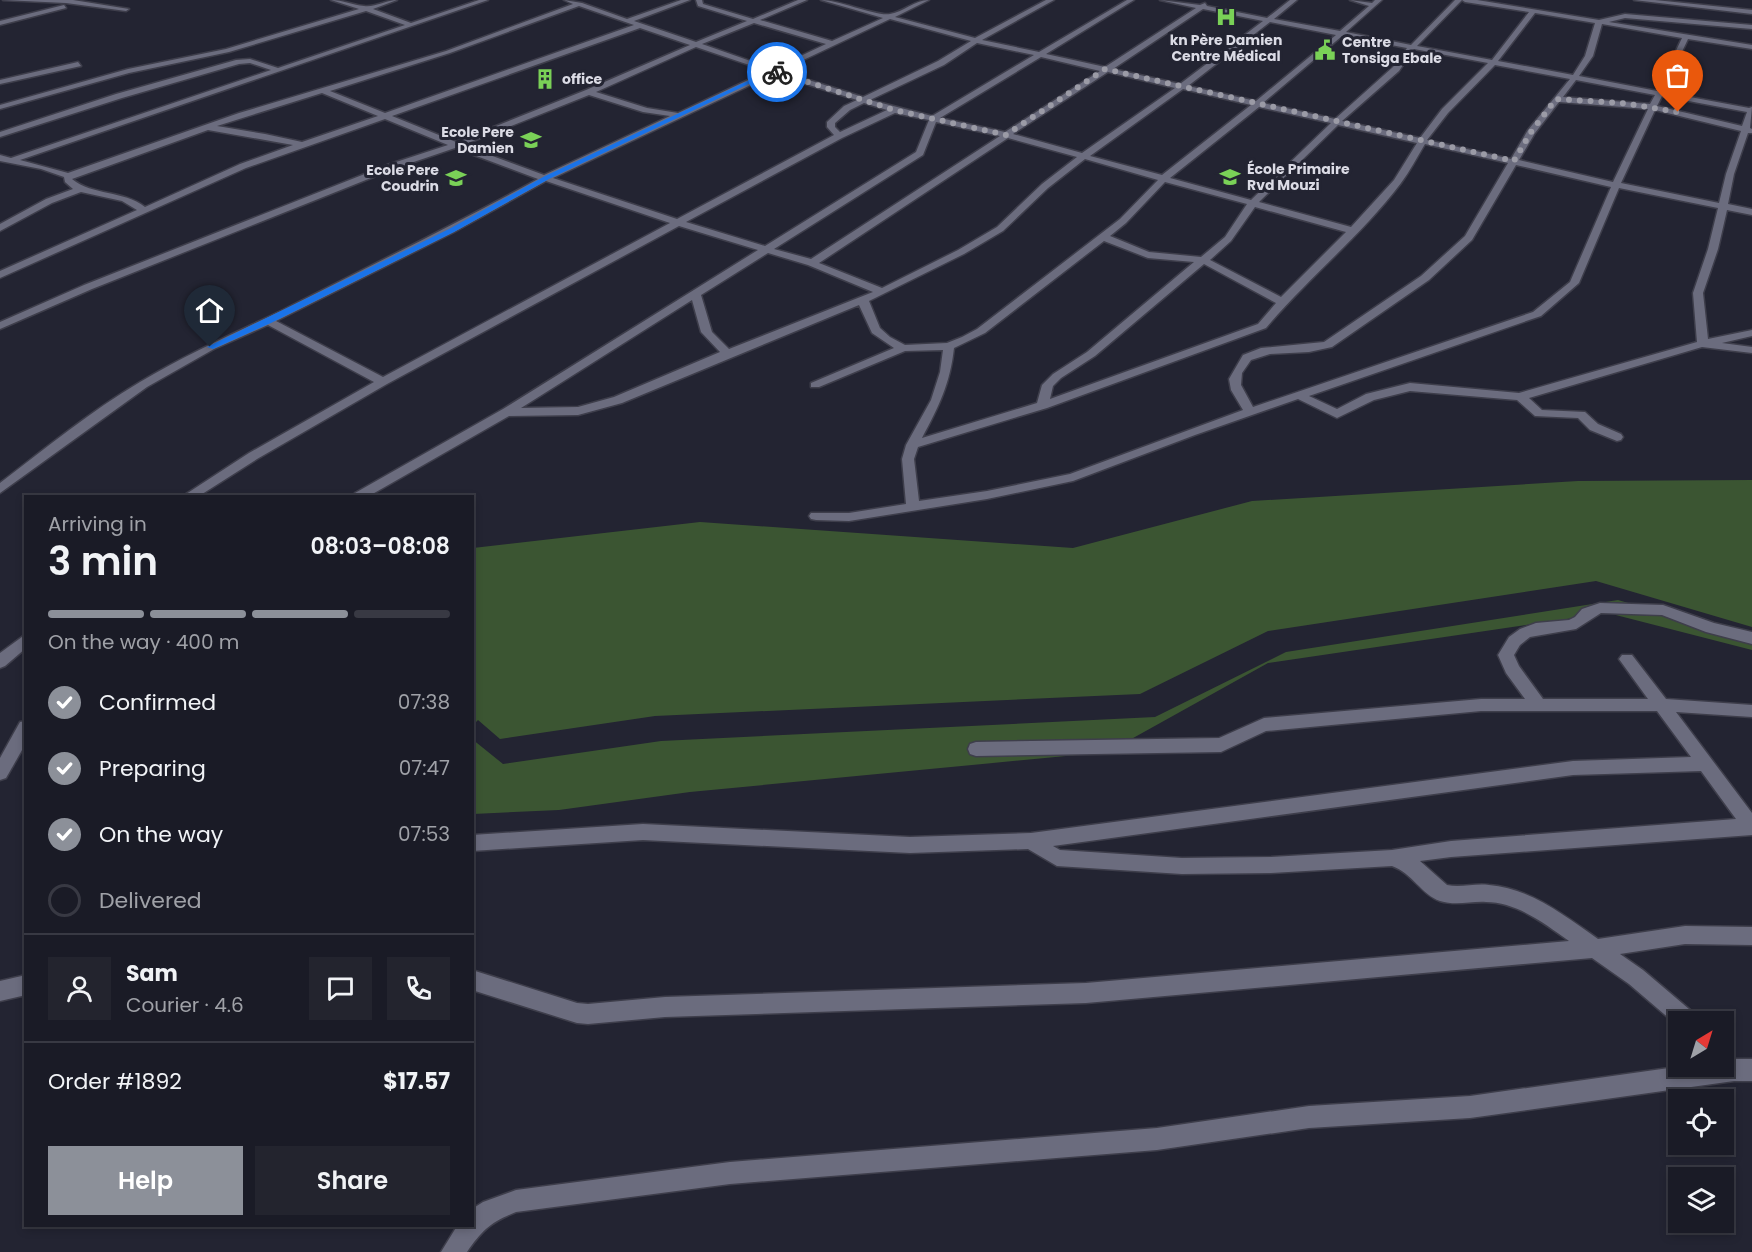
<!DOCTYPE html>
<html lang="en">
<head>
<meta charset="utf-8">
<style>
  :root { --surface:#1a1b26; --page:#23242e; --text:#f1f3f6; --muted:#9fa1a7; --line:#383943; --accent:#8c9099 }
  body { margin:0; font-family:Poppins,sans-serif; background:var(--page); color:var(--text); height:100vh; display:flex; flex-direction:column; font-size:22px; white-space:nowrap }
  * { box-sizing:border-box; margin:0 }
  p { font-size:20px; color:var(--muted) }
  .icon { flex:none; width:33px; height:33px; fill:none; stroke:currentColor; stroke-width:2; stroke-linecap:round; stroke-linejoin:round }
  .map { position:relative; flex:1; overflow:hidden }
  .details { position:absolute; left:24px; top:495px; width:450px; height:732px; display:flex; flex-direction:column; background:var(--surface); border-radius:0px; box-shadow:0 3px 9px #0003,0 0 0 2px var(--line) }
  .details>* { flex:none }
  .needle { width:39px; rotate:38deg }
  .tools { position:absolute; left:1668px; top:1011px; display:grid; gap:12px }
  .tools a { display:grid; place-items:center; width:66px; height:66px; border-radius:0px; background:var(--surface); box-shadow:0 3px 9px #0003,0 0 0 2px var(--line); font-size:30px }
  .pin { position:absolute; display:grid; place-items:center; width:51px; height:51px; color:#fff; margin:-62px -26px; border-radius:50% 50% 50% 0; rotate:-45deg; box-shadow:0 0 6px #0007 }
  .pin .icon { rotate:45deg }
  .courier { position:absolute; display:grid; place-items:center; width:60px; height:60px; margin:-30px; border:4px solid #1a73e8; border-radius:50%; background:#fff; color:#222; box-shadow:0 2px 8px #0007 }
  .head em { font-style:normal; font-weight:600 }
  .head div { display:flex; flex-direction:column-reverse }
  .head { display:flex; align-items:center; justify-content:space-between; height:102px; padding:0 24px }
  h1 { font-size:39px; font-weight:600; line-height:45px }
  .bar { display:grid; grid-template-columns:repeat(4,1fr); gap:9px 6px; align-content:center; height:72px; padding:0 24px }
  .bar i { height:8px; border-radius:4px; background:var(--line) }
  .bar .current { background:var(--accent) }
  .bar p { grid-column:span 4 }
  .line { display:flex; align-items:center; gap:15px; padding:0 24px; border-top:2px solid var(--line) }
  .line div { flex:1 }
  .round { display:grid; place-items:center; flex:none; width:63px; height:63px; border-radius:0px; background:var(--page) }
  ol { padding:0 24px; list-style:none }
  li { display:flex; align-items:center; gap:18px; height:66px }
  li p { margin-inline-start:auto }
  li .icon { padding:6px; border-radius:50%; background:var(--accent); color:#fff; stroke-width:4 }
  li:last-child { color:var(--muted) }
  li i { width:33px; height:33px; border:3px solid var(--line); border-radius:50% }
  .cta { display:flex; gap:12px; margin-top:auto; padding:12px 24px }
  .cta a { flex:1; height:69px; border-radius:0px; background:var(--accent); color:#fff; font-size:24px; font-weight:600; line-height:69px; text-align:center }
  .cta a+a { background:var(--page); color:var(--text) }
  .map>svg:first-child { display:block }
  .green { fill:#3b5532 }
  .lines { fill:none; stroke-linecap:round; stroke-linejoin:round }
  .minor-casing { stroke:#3e3e4b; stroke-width:3 }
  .minor { fill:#6b6c7e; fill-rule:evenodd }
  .route { fill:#1a73e8 }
  .done { stroke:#9b9ba6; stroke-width:6; stroke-dasharray:0 10.8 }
  .labels { text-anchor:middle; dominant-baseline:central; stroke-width:6; stroke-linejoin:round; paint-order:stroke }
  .far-poi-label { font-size:14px; font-weight:bold; fill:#dbdbe5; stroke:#232432; text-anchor:start }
</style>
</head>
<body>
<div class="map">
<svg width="1752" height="1252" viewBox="0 0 1752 1252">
  <rect width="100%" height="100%" fill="#232432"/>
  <!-- green -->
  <g class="green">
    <polygon points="1752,480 1752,627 1596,581 1268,631 1140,694 655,716 500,739 478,720 473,725 473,548 700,522 1073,548 1252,501 1578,481"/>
    <polygon points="1618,600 1752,639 1752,650 1608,613 1268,663 1108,752 690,792 559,810 473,814 472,739 503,764 661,741 1155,717 1286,652"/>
  </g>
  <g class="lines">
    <!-- minor casing -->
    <g class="minor-casing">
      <g id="minor">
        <polygon points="3,0 73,0 129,9 126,11 66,3"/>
        <path d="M331,0C343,0 353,5 364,6C374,8 386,0 397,0L373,9L411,23L479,0H488L20,160L68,173L239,113L446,51L573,4L564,0L582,3L627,19L681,0H690L634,21L696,42L747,21L698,6L696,0H702L703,4L753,19L798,0H807L760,20L832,41L883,18L821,0C839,0 878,17 890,14C904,12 914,0 929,0L895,17L975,38L1046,0H1054L982,40L1039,52L1127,0H1134L1046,54L1105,67L1196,8L1160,0L1200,5L1205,3L1207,6L1267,18L1290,0H1297L1274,19L1340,31L1369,6L1350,0L1372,3L1375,0H1382L1346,32L1411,45L1455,0H1477L1599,20L1625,14L1752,25V29L1625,18L1609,22L1752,45V49L1688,39L1663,92L1749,108L1752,107L1750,128L1752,129V133H1748L1734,174L1728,204L1752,209V215L1727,210L1718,249L1703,293L1708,339L1752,330V336L1722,343L1752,347V353L1702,347L1529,398L1542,410L1585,412L1598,424L1621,434L1623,437L1621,440L1617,441L1590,430L1578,418L1535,416L1517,400L1410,391L1374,400L1337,418L1298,399L1195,435L1073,481L987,499L849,521L816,520L811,519L809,516L811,513H849L906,504L902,459L906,445L931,400L940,372L943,350L905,351L819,387H811V383L894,348L872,333L859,305L622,403L578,415L509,416L369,496H354L355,493L503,409L758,250L679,226L387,384L257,459L199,496H183L249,453L374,382L268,325L214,349L147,387L0,493V483C46,448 91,411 140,382C187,354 235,333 283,310C368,267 454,225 538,179L455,148L396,168L92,289L0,329V322L84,285L390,164L448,145L385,119L246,168L0,278V271L137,210L122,201L81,192L52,203L0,231V224L46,199L73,189L65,182L64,177L41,169L0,161V155L11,158L271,70L250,63L239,64L122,98L0,137V132L116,94L236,60L250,59L278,68L405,25L366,11L229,52L129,73L0,109V105L128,69L226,49L359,9ZM1462,0L1465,2L1529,12L1492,60L1417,46ZM579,6L634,25L385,113L330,91L450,53ZM1203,9L1263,21L1180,84L1113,69ZM1535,13L1595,23L1585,56L1573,75L1498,61ZM890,19L971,41L938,61L863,97L780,71ZM1270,22L1336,35L1256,101L1188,86ZM754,23L826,44L773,69L702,44ZM1602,24L1682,38L1657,91L1579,76L1593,56ZM640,28L690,45L586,90L456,142L392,116ZM1342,36L1407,48L1393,67L1335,119L1263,103ZM977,43L1034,55L932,116L870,100L944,65ZM696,47L767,71L678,113L647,108L596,92ZM1414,49L1488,63L1442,109L1420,138L1342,121L1399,71ZM1041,57L1100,71L1005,132L940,118ZM1495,65L1570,79L1528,130L1511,159L1427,140L1448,113ZM1108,72L1175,88L1082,153L1013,134ZM774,74L857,100L844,106L827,122V127L834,135L677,219L553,178ZM1576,80L1655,95L1650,104L1563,97ZM1183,89L1251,105L1162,175L1090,156ZM322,93L378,116L302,142L265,134L217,126ZM589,95L643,112L670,116L544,175L463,145ZM1662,96L1747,112L1742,126L1657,106ZM1559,102L1648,109L1613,182L1519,160L1535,133ZM864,103L887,110L840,132L835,127V123L850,110ZM1259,107L1331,123L1251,200L1170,178ZM1655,110L1741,131L1726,174L1719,203L1621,183ZM895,113L929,120L916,152L765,246L686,222L842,138ZM936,122L1000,136L811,259L774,249L923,155ZM1338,125L1417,143L1394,180L1351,227L1259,202ZM208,130L293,145L240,164L145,207C123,190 93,196 72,179ZM1008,138L1077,157L1042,184L997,227L958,250L882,288L819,263ZM1425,144L1508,163L1465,236L1421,276L1324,342L1261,348L1243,355L1229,379L1231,390L1243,410L1070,474L987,491L919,501L914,459L918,447L1047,408L1266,328C1308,278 1361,236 1401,183C1410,171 1417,157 1425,144ZM1085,159L1158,180L1120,219L977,329L962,337L947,343L905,345L890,337L880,328L869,301L964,254L1003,231L1048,188ZM1516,165L1611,187L1570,282L1533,312L1253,407L1241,385L1242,373L1251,360L1270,354L1309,352L1332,347L1429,280L1472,240ZM546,181L670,223L383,377L276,321L454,232ZM1165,182L1247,204L1225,237L1201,257L1149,252L1110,236L1126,223ZM1619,188L1718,208L1708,249L1693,293L1697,342L1519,393L1410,383L1366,394L1337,409L1309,396L1541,316L1579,283ZM1255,207L1346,232L1281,297L1210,260L1231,241ZM1104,241L1148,258L1194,262L1087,352L1053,374L1042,385L1037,403L922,438C939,406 950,384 954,348L985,333ZM768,253L808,265L873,292L729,349L712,332L701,295ZM1204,264L1276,303L1258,324L1050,399L1053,386L1061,378L1095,356ZM692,300L701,332L720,352L614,397L578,407L521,408Z"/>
        <polygon points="1634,0 1655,0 1752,10 1752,14"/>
        <polygon points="64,5 66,8 0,25 0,21"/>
        <polygon points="78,62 81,66 0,84 0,80"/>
        <path d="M1600,603L1663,605L1714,623L1752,632V644L1706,632L1662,615L1601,613L1576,629L1530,637L1520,645L1514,655L1519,666L1543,699H1648L1619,659L1622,655H1632L1666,699L1752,705V717L1676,712L1752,813V835L1451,857L1420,861L1447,885C1461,888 1475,883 1489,885C1530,888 1565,916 1598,939L1685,926L1752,927V945L1685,944L1620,954L1643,970L1696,1015L1699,1022H1678V1026L1629,984L1592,958L1086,1003L665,1017L588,1024L577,1023L472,990V970L577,1003L588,1004L665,997L1086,983L1569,941C1545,924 1517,902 1486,902C1471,901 1456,906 1440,901C1422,895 1412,873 1392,866L1271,873L1182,874L1057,866L1028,849L910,853L643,840L472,851V835L643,824L910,837L1031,833L1573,761L1691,757L1657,711H1481L1266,731L1221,752L976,756L970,754L968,749L970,744L976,742L1219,738L1264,718L1481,699H1525L1506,673L1498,655L1509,637L1520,629L1536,623L1569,620L1575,617L1582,609ZM1701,771L1736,819L1451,841L1392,850L1271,857L1182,858L1060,850L1053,846L1573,775Z"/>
        <polygon points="26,634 26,648 5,666 0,668 0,653"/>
        <polygon points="26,721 26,743 6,778 0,780 0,758 20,722"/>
        <polygon points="26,975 26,995 0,1001 0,981"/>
        <path d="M1734,1059H1752V1081H1734L1470,1118L1309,1128L1157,1150L730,1184L516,1212C491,1222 482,1230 467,1252H441L457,1226H472V1209L483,1202L516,1190L730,1162L1157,1128L1309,1106L1470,1096L1683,1066H1724V1061Z"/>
      </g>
    </g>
    <!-- minor -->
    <use href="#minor" class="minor"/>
  </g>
  <!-- route -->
  <polygon class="route" points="773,69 779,72 755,81 549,179 454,232 271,323 213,349 207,347 449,229 545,176"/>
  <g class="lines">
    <!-- done -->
    <polyline class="done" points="777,72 894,110 1006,135 1105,69 1514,161 1531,132 1556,99 1622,103 1678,112"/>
  </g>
  <!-- icons -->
  <defs>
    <g id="hospital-bare" transform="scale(1.62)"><path d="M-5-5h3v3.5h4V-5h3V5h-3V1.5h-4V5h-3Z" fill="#7ad157" stroke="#232432" stroke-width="2.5" paint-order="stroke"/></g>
    <g id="civic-bare" transform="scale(1.62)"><path d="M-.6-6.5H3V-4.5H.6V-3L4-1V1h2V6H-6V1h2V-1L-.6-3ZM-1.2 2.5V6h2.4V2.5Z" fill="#7ad157" stroke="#232432" stroke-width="2.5" paint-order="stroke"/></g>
    <g id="building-bare" transform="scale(1.62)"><path d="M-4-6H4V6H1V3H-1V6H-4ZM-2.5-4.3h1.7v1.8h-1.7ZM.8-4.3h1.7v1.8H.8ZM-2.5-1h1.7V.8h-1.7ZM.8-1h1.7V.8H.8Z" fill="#7ad157" stroke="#232432" stroke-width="2.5" paint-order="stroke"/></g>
    <g id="school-bare" transform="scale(1.62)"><path d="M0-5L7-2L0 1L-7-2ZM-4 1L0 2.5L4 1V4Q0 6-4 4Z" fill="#7ad157" stroke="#232432" stroke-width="2.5" paint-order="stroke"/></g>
  </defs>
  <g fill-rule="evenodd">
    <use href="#hospital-bare" x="1226" y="17"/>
    <use href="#civic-bare" x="1325" y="50"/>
    <use href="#building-bare" x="545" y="79"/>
    <use href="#school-bare" x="531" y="140"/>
    <use href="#school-bare" x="1230" y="177"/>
    <use href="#school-bare" x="456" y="178"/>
  </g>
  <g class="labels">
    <!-- far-poi labels -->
    <g class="far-poi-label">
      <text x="1226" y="40" text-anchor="middle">kn Père Damien<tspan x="1226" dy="16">Centre Médical</tspan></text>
      <text x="1342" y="42">Centre<tspan x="1342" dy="16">Tonsiga Ebale</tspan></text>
      <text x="562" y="79">office</text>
      <text x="514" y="132" text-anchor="end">Ecole Pere<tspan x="514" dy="16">Damien</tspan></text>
      <text x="1247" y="169">École Primaire<tspan x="1247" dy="16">Rvd Mouzi</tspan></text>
      <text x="439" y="170" text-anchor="end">Ecole Pere<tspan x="439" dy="16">Coudrin</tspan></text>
    </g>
  </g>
</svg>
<div class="tools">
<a><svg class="needle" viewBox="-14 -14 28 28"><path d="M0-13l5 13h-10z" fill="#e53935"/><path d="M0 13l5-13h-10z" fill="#9fa1a7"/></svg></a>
<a><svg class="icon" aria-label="locate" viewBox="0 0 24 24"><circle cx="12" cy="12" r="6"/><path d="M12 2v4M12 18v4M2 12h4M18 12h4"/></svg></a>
<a><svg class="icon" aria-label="layers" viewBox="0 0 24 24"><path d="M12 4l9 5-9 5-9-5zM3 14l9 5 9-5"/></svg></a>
</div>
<div class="pin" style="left:1678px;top:112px;background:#ea580c"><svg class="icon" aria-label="bag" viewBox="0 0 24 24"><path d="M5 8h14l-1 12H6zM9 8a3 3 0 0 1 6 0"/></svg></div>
<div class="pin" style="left:210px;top:347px;background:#1f2937"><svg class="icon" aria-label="home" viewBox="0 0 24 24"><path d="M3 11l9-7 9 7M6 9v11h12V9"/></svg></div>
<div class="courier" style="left:777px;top:72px"><svg class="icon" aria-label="bike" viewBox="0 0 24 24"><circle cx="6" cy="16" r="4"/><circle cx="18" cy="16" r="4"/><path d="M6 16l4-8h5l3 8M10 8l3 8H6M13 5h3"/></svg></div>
<section class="details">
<div class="head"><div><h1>3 min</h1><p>Arriving in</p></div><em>08:03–08:08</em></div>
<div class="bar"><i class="current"></i><i class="current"></i><i class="current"></i><i></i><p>On the way · 400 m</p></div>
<ol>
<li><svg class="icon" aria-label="check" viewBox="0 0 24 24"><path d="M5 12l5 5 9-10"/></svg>Confirmed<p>07:38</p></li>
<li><svg class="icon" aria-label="check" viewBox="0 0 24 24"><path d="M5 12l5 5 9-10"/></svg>Preparing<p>07:47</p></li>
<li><svg class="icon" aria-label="check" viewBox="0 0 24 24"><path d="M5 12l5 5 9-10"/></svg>On the way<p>07:53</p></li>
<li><i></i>Delivered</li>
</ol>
<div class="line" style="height:108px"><a class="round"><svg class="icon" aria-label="person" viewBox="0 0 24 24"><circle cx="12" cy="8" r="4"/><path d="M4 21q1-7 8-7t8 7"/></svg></a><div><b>Sam</b><p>Courier · 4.6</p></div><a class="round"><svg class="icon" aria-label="chat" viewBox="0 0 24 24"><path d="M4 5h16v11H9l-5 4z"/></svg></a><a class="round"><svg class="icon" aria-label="phone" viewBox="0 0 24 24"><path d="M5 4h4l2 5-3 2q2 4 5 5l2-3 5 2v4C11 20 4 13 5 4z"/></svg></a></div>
<div class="line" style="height:78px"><div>Order #1892</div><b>$17.57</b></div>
<div class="cta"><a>Help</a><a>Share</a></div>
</section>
</div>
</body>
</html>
